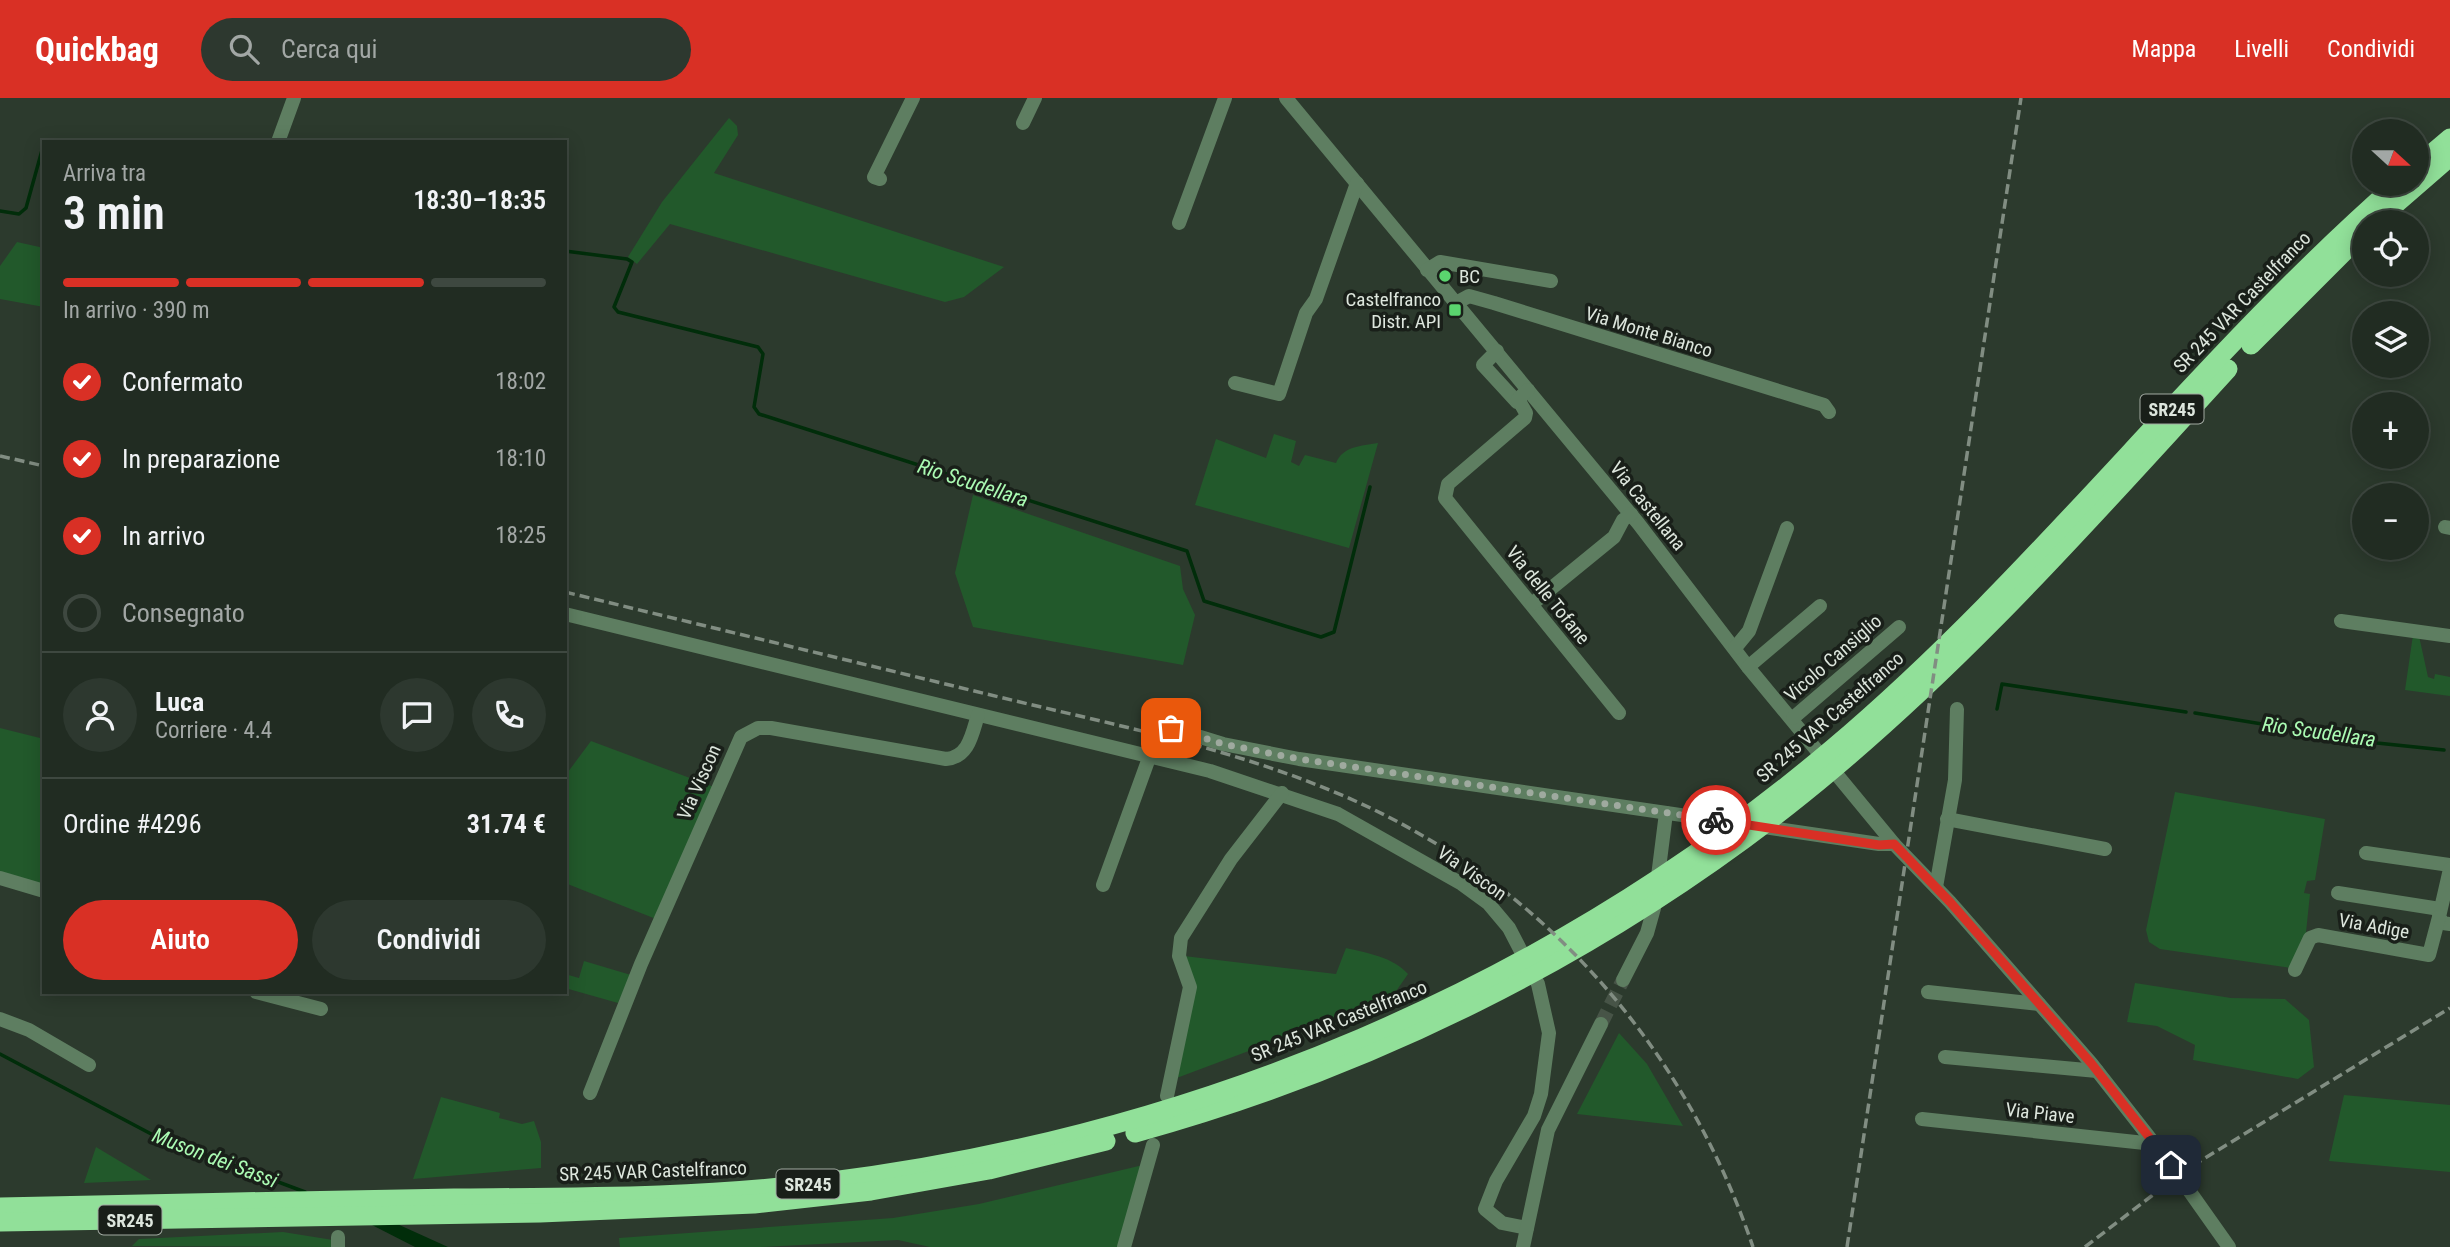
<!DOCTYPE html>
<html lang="it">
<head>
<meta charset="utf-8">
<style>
  :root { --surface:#212c22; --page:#2d382f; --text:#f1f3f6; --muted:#a2a7a5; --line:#3e4840; --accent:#d93025 }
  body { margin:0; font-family:"Roboto Condensed",sans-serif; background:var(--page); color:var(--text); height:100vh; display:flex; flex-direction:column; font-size:26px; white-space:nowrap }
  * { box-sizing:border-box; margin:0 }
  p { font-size:23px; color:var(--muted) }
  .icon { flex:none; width:38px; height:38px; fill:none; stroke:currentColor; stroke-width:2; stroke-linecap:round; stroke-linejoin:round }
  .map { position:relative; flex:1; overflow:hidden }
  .side { position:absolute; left:42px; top:42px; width:525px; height:854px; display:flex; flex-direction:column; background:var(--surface); border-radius:0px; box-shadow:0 4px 18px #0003,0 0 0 2px var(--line) }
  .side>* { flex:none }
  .needle { width:46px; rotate:111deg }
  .tools { position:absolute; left:2352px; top:21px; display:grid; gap:14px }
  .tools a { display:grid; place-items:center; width:77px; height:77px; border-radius:50%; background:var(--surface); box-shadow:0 4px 18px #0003,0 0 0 2px var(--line); font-size:35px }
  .pin { position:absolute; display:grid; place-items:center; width:60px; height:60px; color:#fff; margin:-30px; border-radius:14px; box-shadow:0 4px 10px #0006 }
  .courier { position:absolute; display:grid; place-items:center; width:70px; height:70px; margin:-35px; border:5px solid #d93025; border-radius:50%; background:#fff; color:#222; box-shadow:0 2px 9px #0007 }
  .headline em { font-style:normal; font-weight:600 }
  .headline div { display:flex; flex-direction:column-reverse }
  .headline { display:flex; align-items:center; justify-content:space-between; height:119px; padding:0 21px }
  h1 { font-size:46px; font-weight:600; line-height:52px }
  .bar { display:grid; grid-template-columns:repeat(4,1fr); gap:10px 7px; align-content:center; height:84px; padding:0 21px }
  .bar i { height:9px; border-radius:5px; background:var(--line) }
  .bar .on { background:var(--accent) }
  .bar p { grid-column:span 4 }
  .line { display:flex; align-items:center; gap:18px; padding:0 21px; border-top:2px solid var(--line) }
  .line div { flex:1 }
  .round { display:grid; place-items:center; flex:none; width:74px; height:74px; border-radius:37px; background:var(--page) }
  ol { padding:0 21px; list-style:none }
  li { display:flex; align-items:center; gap:21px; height:77px }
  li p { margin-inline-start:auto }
  li .icon { padding:7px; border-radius:50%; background:var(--accent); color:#fff; stroke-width:4 }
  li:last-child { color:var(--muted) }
  li i { width:38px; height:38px; border:4px solid var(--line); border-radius:50% }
  .action { display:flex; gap:14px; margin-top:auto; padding:14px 21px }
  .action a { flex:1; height:80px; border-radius:42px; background:var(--accent); color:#fff; font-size:28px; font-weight:600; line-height:80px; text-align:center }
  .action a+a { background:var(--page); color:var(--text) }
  header { display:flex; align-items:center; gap:42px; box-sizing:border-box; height:98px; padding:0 35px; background:var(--accent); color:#fff }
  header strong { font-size:33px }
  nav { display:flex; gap:38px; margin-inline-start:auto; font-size:24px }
  .search { width:490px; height:63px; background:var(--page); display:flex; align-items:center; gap:18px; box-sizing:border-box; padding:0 24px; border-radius:38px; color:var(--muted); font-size:26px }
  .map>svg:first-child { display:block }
  .green { fill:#22592b }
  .water { fill:#012d0a }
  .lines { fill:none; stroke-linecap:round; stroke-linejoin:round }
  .stream { stroke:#012d0a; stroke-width:3.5 }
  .minor-tunnel { stroke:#475447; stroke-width:14; stroke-dasharray:14 7; stroke-linecap:butt }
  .minor { stroke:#5e7e61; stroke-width:14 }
  .highway { stroke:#91e099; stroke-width:19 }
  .rail { stroke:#818d82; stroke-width:3.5; stroke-dasharray:10 5; stroke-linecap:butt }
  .done { stroke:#9faa9f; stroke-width:7; stroke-dasharray:0 12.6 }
  .route { stroke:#d93025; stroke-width:9 }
  .poi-dot { fill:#5ad56e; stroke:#191f19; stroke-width:2.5 }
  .labels { text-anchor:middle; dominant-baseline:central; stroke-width:7; stroke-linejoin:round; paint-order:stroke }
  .shield { fill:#191f19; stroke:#a2aaa2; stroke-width:2 }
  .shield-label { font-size:18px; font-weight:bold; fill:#dde6dd }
  .poi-label { font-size:19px; fill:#dde6dd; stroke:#191f19; text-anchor:start }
  .street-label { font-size:19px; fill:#dde6dd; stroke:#191f19 }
  .water-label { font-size:21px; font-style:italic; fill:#abfbb3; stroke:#191f19 }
</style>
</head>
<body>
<header>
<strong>Quickbag</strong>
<div class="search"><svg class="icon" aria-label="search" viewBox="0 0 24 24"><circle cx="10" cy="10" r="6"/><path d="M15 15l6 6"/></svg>Cerca qui</div>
<nav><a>Mappa</a><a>Livelli</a><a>Condividi</a></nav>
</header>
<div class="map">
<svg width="2450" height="1149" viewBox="0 0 2450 1149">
  <rect width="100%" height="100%" fill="#2c3a2d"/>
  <!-- green -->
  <g class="green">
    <polygon points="729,20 737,28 738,37 714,75 1004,169 964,199 945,204 670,126 637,166 628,159 662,104"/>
    <polygon points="17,144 44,150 44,209 0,201 0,168"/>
    <path d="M1274,336L1296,343L1291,364L1299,368L1305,357L1336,365C1343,348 1361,348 1378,345L1349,450L1195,407L1216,341L1266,360Z"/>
    <polygon points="973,397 1180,468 1183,491 1195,517 1183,567 973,529 955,475"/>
    <polygon points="2413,537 2419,538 2428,579 2434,581 2435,576 2450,579 2450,598 2405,592"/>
    <polygon points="0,630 44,641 44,787 0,777"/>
    <polygon points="591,643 714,689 656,821 565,785 565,678"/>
    <polygon points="2175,694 2325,721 2315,782 2307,783 2304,795 2310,796 2305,844 2291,870 2160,851 2149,844 2146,832"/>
    <path d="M1346,850C1367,855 1393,859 1408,876L1392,899L1174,981L1188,916L1184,858L1336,876Z"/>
    <polygon points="584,863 631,877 618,905 565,890 565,876 579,880"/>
    <polygon points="2135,885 2231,900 2285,901 2309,922 2314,969 2298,981 2193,962 2195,947 2157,928 2127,924"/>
    <polygon points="1619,935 1647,966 1683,1028 1577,1016"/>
    <polygon points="2344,997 2450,1007 2450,1074 2329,1063"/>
    <polygon points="441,999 500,1015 499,1020 522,1026 534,1023 541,1044 541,1070 413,1081"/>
    <polygon points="96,1049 151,1082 84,1085"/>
    <polygon points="1143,1067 1120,1149 930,1149 898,1142 761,1149 620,1149 619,1140 893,1120 979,1106"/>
    <polygon points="283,1134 333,1142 333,1149 132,1148 139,1141"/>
  </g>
  <!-- water -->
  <polygon class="water" points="395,1125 448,1149 415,1149 370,1126"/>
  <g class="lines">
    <!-- stream -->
    <g class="stream">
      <polyline points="51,44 56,44"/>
      <polyline points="0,113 19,116 26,110 44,45"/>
      <polyline points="565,153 627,161 632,164 614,209 618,214 758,249 763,256 754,309 759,316 1187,453 1204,503 1321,539 1334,534 1370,389"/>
      <polyline points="1997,611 2002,586 2186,614"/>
      <polyline points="2195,615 2377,645 2444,652"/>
      <polyline points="0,956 155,1038 305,1094"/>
    </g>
    <!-- minor-tunnel -->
    <polyline class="minor-tunnel" points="1601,926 1623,882"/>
    <!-- minor -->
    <g class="minor">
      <polyline points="1286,0 1638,425 1748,569 1894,746 1950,804 2091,965 2171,1067 2229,1149"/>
      <polyline points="1023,25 1035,0"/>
      <polyline points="278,44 294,0"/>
      <polyline points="880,81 874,79 913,0"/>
      <polyline points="1179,125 1225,0"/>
      <polyline points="1427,172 1440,164 1551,183"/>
      <polyline points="1456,205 1469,198 1494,205 1824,307 1829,314"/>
      <polyline points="1497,253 1483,267 1517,304"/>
      <polyline points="1235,285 1279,296 1306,215 1316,201 1357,85"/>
      <polyline points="1528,292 1518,301 1526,315 1525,320 1448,386 1445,400 1619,615"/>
      <polyline points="2445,429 2450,430"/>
      <polyline points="1532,506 1614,439 1623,422 1631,416"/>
      <polyline points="565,516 1210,673 1338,716 1462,786 1488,805 1509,830 1538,886 1549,935 1541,996 1534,1018 1496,1083 1485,1111 1502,1125 1527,1130"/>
      <polyline points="2341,523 2450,538"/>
      <polyline points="1735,550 1749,533 1787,430"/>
      <polyline points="1748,569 1820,508"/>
      <polyline points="1793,620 1899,529"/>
      <polyline points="1171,630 1223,646 1299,661 1879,746 1894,746"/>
      <polyline points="1947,721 2105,751"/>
      <polyline points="2366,755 2450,767"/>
      <polyline points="2450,771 2439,819 2443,825 2450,826"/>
      <polyline points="0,780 44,793"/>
      <polyline points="1103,787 1149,660"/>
      <polyline points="1936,789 1955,682 1957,611"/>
      <polyline points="2338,795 2440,811"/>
      <polyline points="2295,872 2310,840 2318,837 2429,857 2439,819"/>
      <polyline points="1623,882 1647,835 1654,810 1666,715"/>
      <polyline points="256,894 321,911"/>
      <polyline points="1928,894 2039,906"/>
      <polyline points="0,921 29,932 89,967"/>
      <polyline points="1945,959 2097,973"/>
      <path d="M590,995L641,866L741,639L758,630H771L946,661C969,659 972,636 978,617"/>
      <polyline points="1167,998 1190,889 1179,858 1181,840 1231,761 1282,695"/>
      <polyline points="1922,1021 2154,1046"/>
      <polyline points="338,1149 338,1139"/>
      <polyline points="1124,1149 1153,1047"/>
      <polyline points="1523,1149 1548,1032 1601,926"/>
    </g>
    <!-- highway -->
    <g class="highway">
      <polyline points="2417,68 2450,40"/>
      <polyline points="2375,124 2450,59"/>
      <polyline points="2251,247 2364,134"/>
      <path d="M1135,1035C1371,970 1595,859 1788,708C1951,580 2089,423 2228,271"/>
      <path d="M0,1109C151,1106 303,1102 454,1100C578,1099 702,1100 825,1084C1195,1038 1548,891 1833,650C2038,477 2197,261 2397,86"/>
      <polyline points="0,1124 540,1115 754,1106 871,1093 989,1072 1106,1043"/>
    </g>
    <!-- rail -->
    <g class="rail">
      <polyline points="0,358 44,368"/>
      <path d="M565,494C710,529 855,564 999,599C1111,626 1226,649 1332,693C1535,776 1683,943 1753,1149"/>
      <polyline points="1847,1149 2021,0"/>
      <polyline points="2085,1149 2184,1073 2450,910"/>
    </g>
  </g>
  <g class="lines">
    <!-- done -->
    <polyline class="done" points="1171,630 1223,646 1299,661 1716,722"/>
    <!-- route -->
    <polyline class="route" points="1716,722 1879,747 1894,746 1950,804 2091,965 2171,1067"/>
  </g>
  <!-- markers -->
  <g class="poi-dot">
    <circle cx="1445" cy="178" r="7"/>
    <rect x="1448" y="205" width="14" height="14" rx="3.5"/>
  </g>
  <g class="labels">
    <!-- shield labels -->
    <g class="shield">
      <rect x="2140.5" y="296.5" width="63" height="29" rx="5"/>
      <rect x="776.5" y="1071.5" width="63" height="29" rx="5"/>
      <rect x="98.5" y="1107.5" width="63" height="29" rx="5"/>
    </g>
    <g class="shield-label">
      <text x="2172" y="311">SR245</text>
      <text x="808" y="1086">SR245</text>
      <text x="130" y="1122">SR245</text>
    </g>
    <!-- poi labels -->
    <g class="poi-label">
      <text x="1459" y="178">BC</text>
      <text x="1441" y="201" text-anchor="end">Castelfranco<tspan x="1441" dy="22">Distr. API</tspan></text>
    </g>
    <!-- street labels -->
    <g class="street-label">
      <text transform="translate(2242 204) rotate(-46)">SR 245 VAR Castelfranco</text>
      <text transform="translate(1649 234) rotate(17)">Via Monte Bianco</text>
      <text transform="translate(1648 408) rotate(51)">Via Castellana</text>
      <text transform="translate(1548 497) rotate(51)">Via delle Tofane</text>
      <text transform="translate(1833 560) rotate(-41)">Vicolo Cansiglio</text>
      <text transform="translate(1830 619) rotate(-41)">SR 245 VAR Castelfranco</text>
      <text transform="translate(699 684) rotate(-66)">Via Viscon</text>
      <text transform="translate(1472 775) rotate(35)">Via Viscon</text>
      <text transform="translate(2374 828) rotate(10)">Via Adige</text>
      <text transform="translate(1339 923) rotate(-22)">SR 245 VAR Castelfranco</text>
      <text transform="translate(2040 1015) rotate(6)">Via Piave</text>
      <text transform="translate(653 1073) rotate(-2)">SR 245 VAR Castelfranco</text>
    </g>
    <!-- water labels -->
    <g class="water-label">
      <text transform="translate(973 385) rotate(18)">Rio Scudellara</text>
      <text transform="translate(2319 634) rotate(8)">Rio Scudellara</text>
      <text transform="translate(215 1060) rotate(21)">Muson dei Sassi</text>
    </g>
  </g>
</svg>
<div class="tools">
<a><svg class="needle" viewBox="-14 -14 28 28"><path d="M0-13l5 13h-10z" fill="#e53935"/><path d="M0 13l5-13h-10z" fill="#a2a7a5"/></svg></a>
<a><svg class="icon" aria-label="locate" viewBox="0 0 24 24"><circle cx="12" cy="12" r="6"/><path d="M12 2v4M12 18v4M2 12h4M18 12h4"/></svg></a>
<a><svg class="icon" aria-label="layers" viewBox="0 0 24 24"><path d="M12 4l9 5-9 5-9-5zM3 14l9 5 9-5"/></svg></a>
<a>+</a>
<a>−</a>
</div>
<div class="pin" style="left:1171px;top:630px;background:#ea580c"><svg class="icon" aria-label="bag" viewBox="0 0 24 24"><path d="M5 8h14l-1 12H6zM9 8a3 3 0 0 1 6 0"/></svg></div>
<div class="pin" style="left:2171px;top:1067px;background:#1f2937"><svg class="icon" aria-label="home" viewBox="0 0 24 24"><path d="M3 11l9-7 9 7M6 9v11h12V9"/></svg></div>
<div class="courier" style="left:1716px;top:722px"><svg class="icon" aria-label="bike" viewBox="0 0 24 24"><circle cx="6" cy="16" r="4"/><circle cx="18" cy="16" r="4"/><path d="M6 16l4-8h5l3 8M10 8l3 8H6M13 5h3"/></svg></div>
<section class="side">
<div class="headline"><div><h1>3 min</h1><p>Arriva tra</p></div><em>18:30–18:35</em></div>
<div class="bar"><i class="on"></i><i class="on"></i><i class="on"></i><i></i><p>In arrivo · 390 m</p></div>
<ol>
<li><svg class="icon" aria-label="check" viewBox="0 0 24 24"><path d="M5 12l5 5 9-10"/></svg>Confermato<p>18:02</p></li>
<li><svg class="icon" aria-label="check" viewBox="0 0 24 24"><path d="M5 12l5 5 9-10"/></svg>In preparazione<p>18:10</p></li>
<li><svg class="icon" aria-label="check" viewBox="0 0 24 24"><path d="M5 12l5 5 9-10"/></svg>In arrivo<p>18:25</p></li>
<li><i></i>Consegnato</li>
</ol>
<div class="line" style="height:126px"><a class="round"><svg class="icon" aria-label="person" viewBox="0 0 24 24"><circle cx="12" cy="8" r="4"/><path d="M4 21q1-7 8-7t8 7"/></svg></a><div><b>Luca</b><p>Corriere · 4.4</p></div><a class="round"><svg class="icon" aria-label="chat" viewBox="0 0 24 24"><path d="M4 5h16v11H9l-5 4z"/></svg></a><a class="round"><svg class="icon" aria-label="phone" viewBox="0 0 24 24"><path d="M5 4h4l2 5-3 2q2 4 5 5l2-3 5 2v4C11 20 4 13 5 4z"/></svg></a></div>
<div class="line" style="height:91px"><div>Ordine #4296</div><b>31.74 €</b></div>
<div class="action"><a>Aiuto</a><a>Condividi</a></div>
</section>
</div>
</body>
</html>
